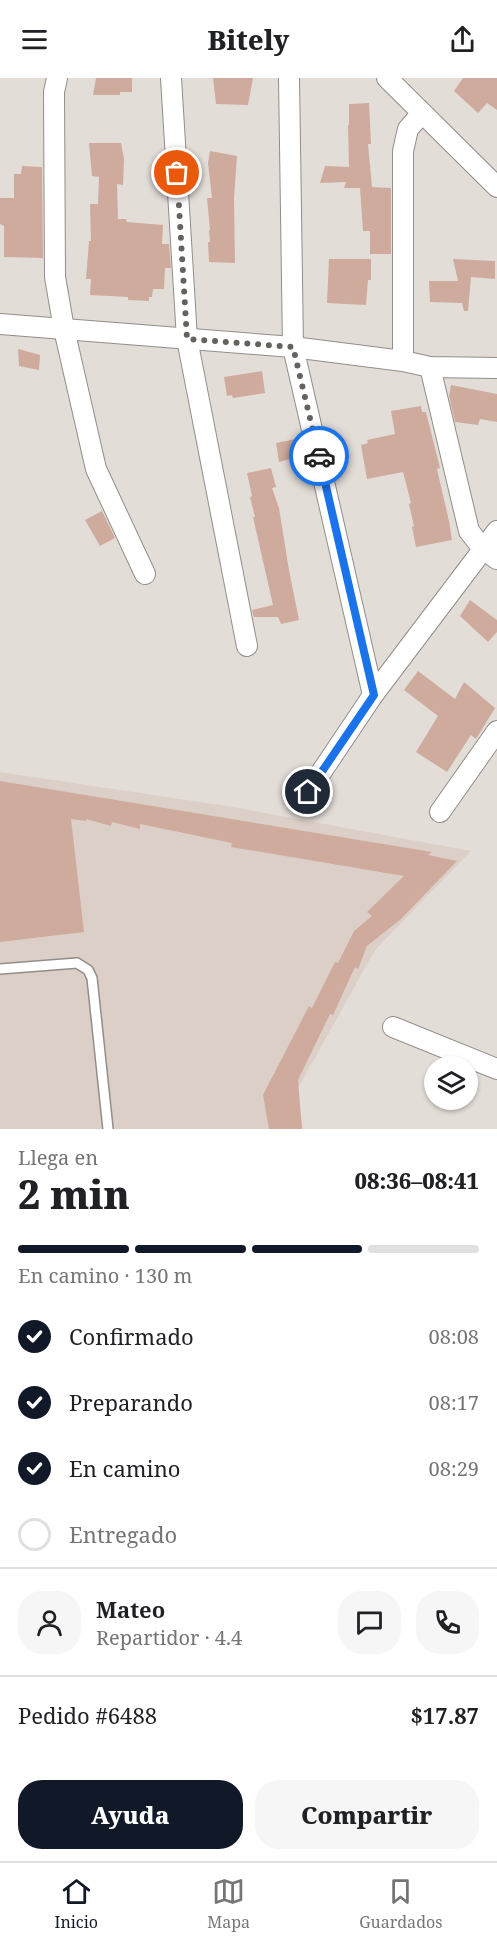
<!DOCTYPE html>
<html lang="es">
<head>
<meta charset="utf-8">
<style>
  :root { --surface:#fff; --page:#f6f6f6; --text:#202124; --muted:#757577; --line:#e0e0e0; --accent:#111827 }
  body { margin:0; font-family:"Noto Serif",serif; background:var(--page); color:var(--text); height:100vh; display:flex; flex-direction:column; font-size:22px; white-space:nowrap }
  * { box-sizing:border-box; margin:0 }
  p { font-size:20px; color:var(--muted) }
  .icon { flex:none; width:33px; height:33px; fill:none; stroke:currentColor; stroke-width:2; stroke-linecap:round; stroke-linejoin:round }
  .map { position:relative; height:1051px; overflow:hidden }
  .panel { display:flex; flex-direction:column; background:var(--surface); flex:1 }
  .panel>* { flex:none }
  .buttons { position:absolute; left:424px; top:978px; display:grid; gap:12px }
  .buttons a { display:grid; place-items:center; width:54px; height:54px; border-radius:50%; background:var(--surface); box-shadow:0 2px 4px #0004; font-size:30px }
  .pin { position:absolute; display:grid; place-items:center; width:51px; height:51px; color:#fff; margin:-26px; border:3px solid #fff; border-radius:50%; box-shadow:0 2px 6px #0007 }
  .courier { position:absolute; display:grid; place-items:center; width:60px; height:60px; margin:-30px; border:4px solid #1a73e8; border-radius:50%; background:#fff; color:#222; box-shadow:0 2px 8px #0007 }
  .summary em { font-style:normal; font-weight:800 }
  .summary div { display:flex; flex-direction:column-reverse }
  .summary { display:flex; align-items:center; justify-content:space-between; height:102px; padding:0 18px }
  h1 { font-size:39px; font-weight:800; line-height:45px }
  .bar { display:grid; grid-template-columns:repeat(4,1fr); gap:9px 6px; align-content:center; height:72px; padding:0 18px }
  .bar i { height:8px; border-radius:4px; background:var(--line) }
  .bar .active { background:var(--accent) }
  .bar p { grid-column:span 4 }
  .line { display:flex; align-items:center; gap:15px; padding:0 18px; border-top:2px solid var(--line) }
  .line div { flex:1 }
  .round { display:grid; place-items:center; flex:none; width:63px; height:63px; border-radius:24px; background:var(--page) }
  ol { padding:0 18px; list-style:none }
  li { display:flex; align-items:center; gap:18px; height:66px }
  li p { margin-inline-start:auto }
  li .icon { padding:6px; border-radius:50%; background:var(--accent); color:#fff; stroke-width:4 }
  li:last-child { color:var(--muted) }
  li i { width:33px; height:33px; border:3px solid var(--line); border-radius:50% }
  .button { display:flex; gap:12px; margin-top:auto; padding:12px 18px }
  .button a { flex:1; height:69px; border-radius:24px; background:var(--accent); color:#fff; font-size:24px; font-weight:800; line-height:69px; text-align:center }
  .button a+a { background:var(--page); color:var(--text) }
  header { display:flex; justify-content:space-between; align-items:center; height:78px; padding:0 18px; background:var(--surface); font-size:27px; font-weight:800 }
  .tab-bar { display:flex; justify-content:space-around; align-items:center; height:84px; border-top:2px solid var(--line); background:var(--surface); font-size:16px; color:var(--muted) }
  .tab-bar a { display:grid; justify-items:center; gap:3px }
  .tab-bar .active { color:var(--accent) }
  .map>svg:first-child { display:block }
  .built { fill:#dccfc7 }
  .building { fill:#cfab9e }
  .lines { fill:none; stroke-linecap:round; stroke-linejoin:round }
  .lane-casing { stroke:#938d89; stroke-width:12 }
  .street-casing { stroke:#938d89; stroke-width:22 }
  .lane { stroke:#fff; stroke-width:9 }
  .street { stroke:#fff; stroke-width:20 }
  .done { stroke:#65625e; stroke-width:6; stroke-dasharray:0 10.8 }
  .route { stroke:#1a73e8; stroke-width:8 }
</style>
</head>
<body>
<header><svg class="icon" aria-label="menu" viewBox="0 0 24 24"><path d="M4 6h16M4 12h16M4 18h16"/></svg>Bitely<svg class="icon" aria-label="share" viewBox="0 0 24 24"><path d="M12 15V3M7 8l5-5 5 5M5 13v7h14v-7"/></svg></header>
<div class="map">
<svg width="497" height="1051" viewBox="0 0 497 1051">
  <rect width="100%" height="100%" fill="#e3ddd8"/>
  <!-- built -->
  <polygon class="built" points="0,694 233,729 471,773 375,872 297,1012 303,1051 0,1051"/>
  <!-- building -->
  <g class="building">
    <polygon points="96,0 132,0 132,14 120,14 120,17 93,17"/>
    <polygon points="213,0 253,0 248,27 216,26"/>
    <polygon points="463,0 497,0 497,32 487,25 478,35 454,13"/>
    <polygon points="369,25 371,66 368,66 372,109 391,110 391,176 370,176 370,153 363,153 360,110 344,110 346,104 320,105 325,88 349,89 348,47 349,47 349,26"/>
    <polygon points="89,65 121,65 124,81 123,107 117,106 118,141 126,141 127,144 163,147 162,166 169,166 171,190 165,190 164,211 153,211 152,219 149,219 149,223 128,222 128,219 90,217 91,201 86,201 89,163 91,163 90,126 98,126 99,99 92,98"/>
    <polygon points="210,73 237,78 234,120 235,185 209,184 208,164 210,164 209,152 210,152 207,120 212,120 208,85"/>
    <polygon points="22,88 42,89 43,180 4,179 4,148 0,146 0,120 14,120 14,96 21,96"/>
    <polygon points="329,181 371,181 371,202 368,202 366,227 327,225"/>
    <polygon points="453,181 495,183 495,201 471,199 468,233 464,233 462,225 430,224 429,203 458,203"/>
    <polygon points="18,271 40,277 39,292 19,288"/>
    <polygon points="262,293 265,315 233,320 232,317 227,318 224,299"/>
    <polygon points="451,307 497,316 497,344 480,341 478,347 455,344 449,318"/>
    <polygon points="421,328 422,334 426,334 440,390 437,391 449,443 452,462 416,469 412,449 414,448 409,426 411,425 403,394 367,401 361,367 368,365 367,362 395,356 391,333"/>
    <polygon points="296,361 298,379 279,384 276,365"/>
    <polygon points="271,390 276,409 272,410 279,430 289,492 299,542 281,546 278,539 254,539 252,532 273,527 253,439 255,439 250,419 252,418 247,395"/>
    <polygon points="102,433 115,460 100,468 85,442"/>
    <polygon points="470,522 497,542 497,554 488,564 460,538"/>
    <polygon points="418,593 455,621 464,604 495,630 476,661 471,657 447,694 416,674 438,638 404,612"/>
    <polygon points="0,703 432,774 428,777 457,783 401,841 367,868 358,891 355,889 333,937 330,936 298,1002 302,1051 269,1051 263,1017 309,928 312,930 335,884 338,885 354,853 372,838 367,834 404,798 231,769 232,765 140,746 140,751 112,744 111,748 86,741 86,743 71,741 84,854 0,864"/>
  </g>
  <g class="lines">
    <!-- lane casing -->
    <g class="lane-casing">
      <polyline id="lane" points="0,891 77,885 88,892 92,900 108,1051"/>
    </g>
    <!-- street casing -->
    <g class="street-casing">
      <g id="street">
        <polyline points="57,0 54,14 55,199 64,251 96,391 145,496"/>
        <polyline points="171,0 187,261 247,568"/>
        <polyline points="289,0 293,269 373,617"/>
        <polyline points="387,0 497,109"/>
        <polyline points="0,246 293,269 403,283 430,289 497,290"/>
        <polyline points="403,283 403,73 408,51 422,35"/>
        <polyline points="430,289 469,453 483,471 497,481"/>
        <polyline points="308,714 373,617 497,453"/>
        <polyline points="440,734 497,653"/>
        <polyline points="393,949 497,991"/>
      </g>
    </g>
    <!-- lane -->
    <use href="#lane" class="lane"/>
    <!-- street -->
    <use href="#street" class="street"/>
  </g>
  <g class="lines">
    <!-- done -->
    <polyline class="done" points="177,95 187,261 293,269 319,378"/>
    <!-- route -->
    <polyline class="route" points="308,714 374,617 319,378"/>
  </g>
</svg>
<div class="buttons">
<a><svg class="icon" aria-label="layers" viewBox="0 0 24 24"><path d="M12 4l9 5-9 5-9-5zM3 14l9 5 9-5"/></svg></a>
</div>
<div class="pin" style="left:177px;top:95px;background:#ea580c"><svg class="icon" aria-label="bag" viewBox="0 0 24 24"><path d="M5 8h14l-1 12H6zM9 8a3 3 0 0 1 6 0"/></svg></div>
<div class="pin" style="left:308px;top:714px;background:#1f2937"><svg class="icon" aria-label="home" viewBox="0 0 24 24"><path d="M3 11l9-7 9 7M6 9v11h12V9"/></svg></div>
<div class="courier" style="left:319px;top:378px"><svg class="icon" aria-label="car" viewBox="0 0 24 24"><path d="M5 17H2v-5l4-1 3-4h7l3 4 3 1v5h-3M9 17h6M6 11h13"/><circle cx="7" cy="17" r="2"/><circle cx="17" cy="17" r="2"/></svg></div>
</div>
<section class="panel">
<div class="summary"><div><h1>2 min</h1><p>Llega en</p></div><em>08:36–08:41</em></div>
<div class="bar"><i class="active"></i><i class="active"></i><i class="active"></i><i></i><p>En camino · 130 m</p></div>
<ol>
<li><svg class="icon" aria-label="check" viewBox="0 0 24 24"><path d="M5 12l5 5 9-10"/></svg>Confirmado<p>08:08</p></li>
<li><svg class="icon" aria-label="check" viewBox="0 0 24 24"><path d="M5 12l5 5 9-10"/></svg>Preparando<p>08:17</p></li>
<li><svg class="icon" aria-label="check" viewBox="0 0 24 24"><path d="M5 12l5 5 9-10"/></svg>En camino<p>08:29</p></li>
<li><i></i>Entregado</li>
</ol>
<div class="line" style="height:108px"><a class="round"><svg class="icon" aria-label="person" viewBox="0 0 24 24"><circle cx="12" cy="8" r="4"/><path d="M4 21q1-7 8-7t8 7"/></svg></a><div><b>Mateo</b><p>Repartidor · 4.4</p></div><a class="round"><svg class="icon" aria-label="chat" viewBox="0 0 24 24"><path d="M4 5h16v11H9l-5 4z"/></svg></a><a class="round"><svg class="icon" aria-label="phone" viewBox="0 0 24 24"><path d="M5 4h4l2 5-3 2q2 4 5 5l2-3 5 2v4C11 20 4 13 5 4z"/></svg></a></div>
<div class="line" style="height:78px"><div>Pedido #6488</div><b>$17.87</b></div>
<div class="button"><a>Ayuda</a><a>Compartir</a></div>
</section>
<nav class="tab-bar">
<a class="active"><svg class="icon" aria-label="home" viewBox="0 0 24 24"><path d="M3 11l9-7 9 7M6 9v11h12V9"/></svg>Inicio</a>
<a><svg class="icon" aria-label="map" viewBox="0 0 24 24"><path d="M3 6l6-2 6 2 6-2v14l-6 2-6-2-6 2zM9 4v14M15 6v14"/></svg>Mapa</a>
<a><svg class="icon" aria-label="saved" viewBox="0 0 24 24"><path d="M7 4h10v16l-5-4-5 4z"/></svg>Guardados</a>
</nav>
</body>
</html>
